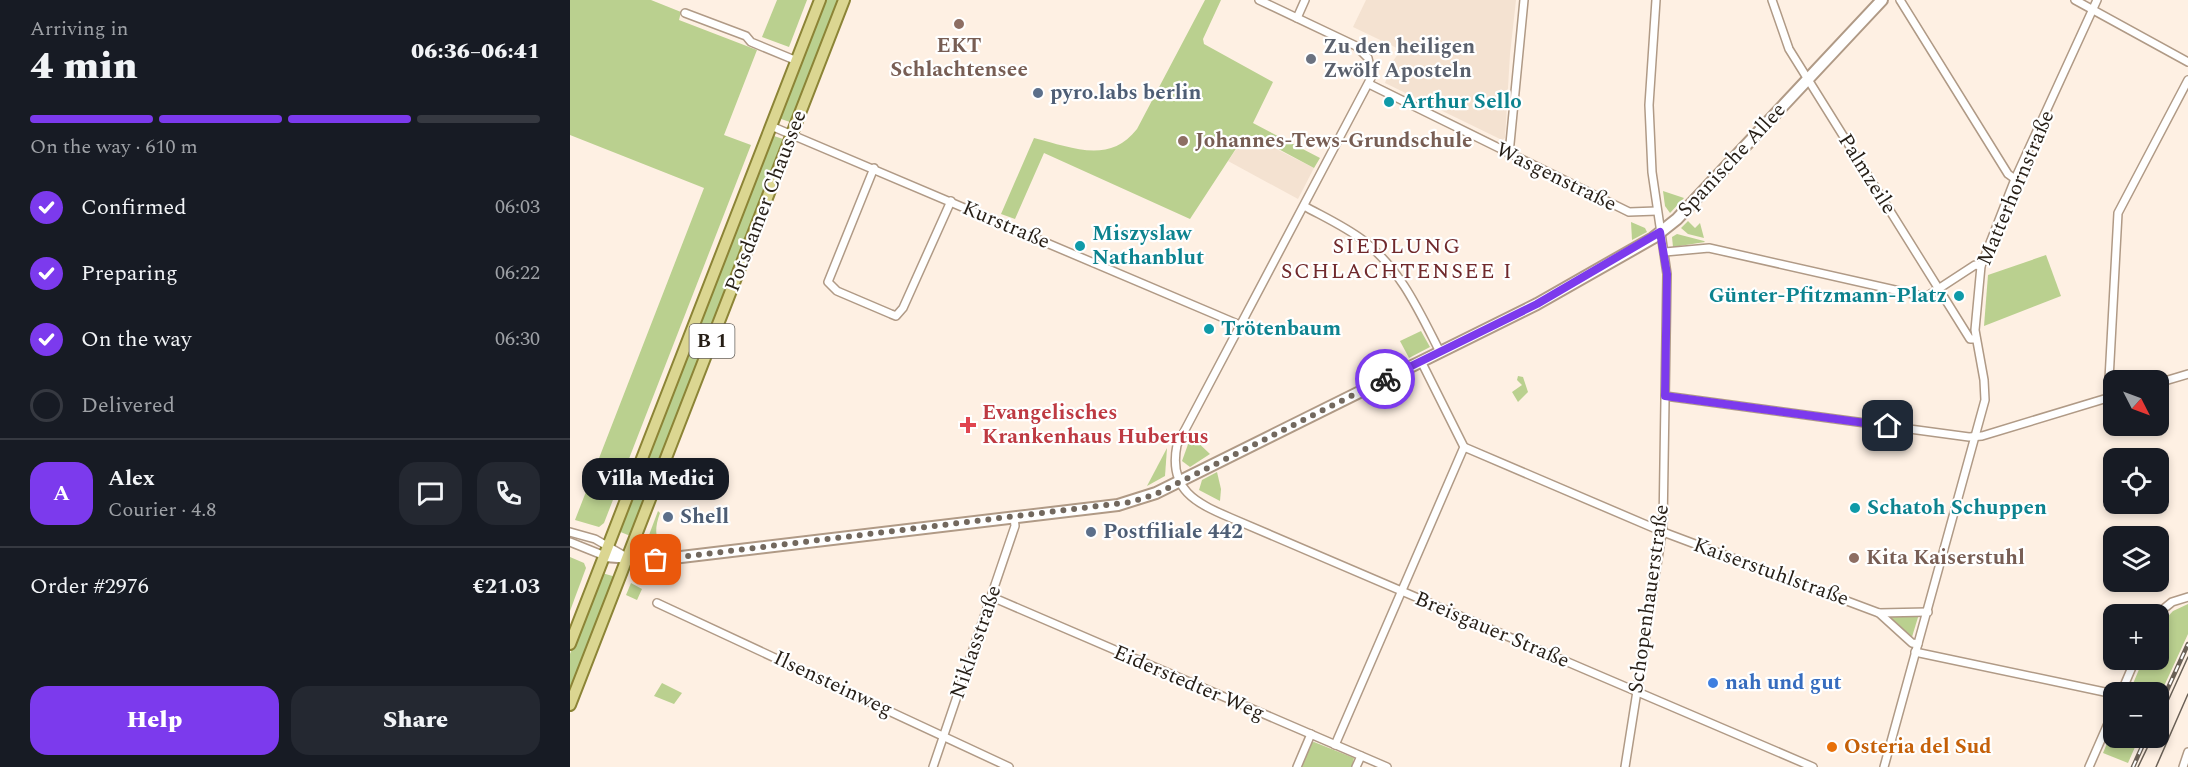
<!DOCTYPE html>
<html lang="en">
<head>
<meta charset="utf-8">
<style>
  :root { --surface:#171b24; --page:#242831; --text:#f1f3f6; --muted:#9ea1a6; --line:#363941; --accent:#7c3aed }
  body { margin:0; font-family:Spectral,serif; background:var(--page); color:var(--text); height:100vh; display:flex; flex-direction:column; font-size:22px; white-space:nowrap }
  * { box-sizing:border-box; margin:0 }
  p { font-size:20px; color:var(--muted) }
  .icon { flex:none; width:33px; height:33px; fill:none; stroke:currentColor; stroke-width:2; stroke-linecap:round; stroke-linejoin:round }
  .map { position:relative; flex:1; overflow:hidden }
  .side { display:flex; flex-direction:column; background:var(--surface); width:570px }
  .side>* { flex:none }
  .needle { width:39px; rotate:132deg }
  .tools { position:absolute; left:1533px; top:370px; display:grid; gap:12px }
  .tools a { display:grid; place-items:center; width:66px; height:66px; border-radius:12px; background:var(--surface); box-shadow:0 3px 9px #0003; font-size:30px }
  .pin { position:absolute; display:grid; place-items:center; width:51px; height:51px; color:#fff; margin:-26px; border-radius:12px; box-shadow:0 3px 9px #0006 }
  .courier { position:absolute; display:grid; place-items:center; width:60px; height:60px; margin:-30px; border:4px solid #7c3aed; border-radius:50%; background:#fff; color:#222; box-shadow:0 2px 8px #0007 }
  .bubble { position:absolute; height:42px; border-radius:18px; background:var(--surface); box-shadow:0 3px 9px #0003; font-size:20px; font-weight:800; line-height:42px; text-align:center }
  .headline em { font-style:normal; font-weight:800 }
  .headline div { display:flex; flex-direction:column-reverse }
  .headline { display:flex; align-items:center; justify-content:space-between; height:102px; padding:0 30px }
  h1 { font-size:39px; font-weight:800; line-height:45px }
  .bar { display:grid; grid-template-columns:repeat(4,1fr); gap:9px 6px; align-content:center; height:72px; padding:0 30px }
  .bar i { height:8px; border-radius:4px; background:var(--line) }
  .bar .selected { background:var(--accent) }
  .bar p { grid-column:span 4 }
  .line { display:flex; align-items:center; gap:15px; padding:0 30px; border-top:2px solid var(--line) }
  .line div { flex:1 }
  .round { display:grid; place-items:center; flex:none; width:63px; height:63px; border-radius:18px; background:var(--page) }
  ol { padding:0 30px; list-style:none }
  li { display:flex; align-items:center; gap:18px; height:66px }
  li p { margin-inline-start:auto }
  li .icon { padding:6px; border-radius:50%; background:var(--accent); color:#fff; stroke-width:4 }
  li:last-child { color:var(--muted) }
  li i { width:33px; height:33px; border:3px solid var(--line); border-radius:50% }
  .primary-button { display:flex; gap:12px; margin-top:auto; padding:12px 30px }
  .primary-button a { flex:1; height:69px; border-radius:18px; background:var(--accent); color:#fff; font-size:24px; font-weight:800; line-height:69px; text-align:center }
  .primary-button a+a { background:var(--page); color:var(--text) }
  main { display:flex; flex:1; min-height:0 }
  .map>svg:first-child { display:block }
  .education { fill:#f4e2d1 }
  .green { fill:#bad08f }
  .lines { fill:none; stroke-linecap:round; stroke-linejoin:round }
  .street-casing { stroke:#b09a86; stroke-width:10 }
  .secondary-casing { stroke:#b09a86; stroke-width:14 }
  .primary-casing { stroke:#8c8436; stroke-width:14 }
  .street { stroke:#fff; stroke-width:7 }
  .secondary { stroke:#fff; stroke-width:10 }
  .primary { stroke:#dbd691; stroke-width:10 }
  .tram { stroke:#6a6056; stroke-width:1.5 }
  .rail-casing { stroke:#6a6056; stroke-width:4.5 }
  .rail { stroke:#fff; stroke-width:2; stroke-dasharray:7; stroke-linecap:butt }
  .done { stroke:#72685e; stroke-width:6; stroke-dasharray:0 10.8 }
  .route { stroke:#7c3aed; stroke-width:8 }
  .education-dot { fill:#8d6e63; stroke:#fff; stroke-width:2 }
  .worship-dot { fill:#6b7280; stroke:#fff; stroke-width:2 }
  .service-dot { fill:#5c6f8a; stroke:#fff; stroke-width:2 }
  .culture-dot { fill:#0f9aa8; stroke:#fff; stroke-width:2 }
  .health-dot { fill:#e0444e; stroke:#fff; stroke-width:2 }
  .shop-dot { fill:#3f7fe0; stroke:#fff; stroke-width:2 }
  .food-dot { fill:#e8710a; stroke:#fff; stroke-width:2 }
  .labels { text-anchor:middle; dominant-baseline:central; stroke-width:4.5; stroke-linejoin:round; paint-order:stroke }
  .shield { fill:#fff; stroke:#67625c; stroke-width:1.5 }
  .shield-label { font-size:20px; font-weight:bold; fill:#261e16 }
  .education-label { font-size:21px; font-weight:bold; fill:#785e54; stroke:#fff; text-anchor:start }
  .worship-label { font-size:21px; font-weight:bold; fill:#5b616d; stroke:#fff; text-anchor:start }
  .service-label { font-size:21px; font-weight:bold; fill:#4e5e75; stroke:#fff; text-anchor:start }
  .culture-label { font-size:21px; font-weight:bold; fill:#0d838f; stroke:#fff; text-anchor:start }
  .street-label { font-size:21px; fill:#261e16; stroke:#fff }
  .health-label { font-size:21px; font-weight:bold; fill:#be3a42; stroke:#fff; text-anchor:start }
  .shop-label { font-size:21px; font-weight:bold; fill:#366cbe; stroke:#fff; text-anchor:start }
  .food-label { font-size:21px; font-weight:bold; fill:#c56008; stroke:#fff; text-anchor:start }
  .neighbourhood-label { font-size:22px; letter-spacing:1.5px; fill:#70292c; stroke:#fff }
</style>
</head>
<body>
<main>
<section class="side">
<div class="headline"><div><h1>4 min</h1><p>Arriving in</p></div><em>06:36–06:41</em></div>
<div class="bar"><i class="selected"></i><i class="selected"></i><i class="selected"></i><i></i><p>On the way · 610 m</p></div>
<ol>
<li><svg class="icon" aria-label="check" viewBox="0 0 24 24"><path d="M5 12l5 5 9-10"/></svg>Confirmed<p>06:03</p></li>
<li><svg class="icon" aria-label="check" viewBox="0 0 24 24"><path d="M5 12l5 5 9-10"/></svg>Preparing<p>06:22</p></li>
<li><svg class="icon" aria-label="check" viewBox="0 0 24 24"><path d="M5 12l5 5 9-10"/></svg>On the way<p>06:30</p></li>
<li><i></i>Delivered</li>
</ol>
<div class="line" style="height:108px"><b class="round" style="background:var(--accent);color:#fff">A</b><div><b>Alex</b><p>Courier · 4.8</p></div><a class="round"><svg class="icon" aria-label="chat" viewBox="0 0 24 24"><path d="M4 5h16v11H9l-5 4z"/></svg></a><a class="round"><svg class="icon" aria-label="phone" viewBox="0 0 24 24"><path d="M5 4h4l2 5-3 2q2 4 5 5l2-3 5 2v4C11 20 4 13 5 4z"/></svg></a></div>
<div class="line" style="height:78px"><div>Order #2976</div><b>€21.03</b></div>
<div class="primary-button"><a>Help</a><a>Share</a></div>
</section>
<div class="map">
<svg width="1618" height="767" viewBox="0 0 1618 767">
  <rect width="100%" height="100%" fill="#fef0e3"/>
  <!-- education -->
  <g class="education">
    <polygon points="796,0 946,0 940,54 935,138 932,140 815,83 823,61 831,50 783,27"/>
    <polygon points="681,136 744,168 728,199 658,161 674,138"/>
  </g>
  <!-- green -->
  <g class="green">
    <polygon points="0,0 81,0 111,12 109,20 187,50 154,135 181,145 34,523 29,527 5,520 134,188 0,135"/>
    <polygon points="207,0 237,0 219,47 192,37"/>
    <polygon points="254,0 271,0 223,123 208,118"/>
    <path d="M635,0H651L633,39L634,44L703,82L683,123L750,158L744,168L684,136H677L671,141L620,219L474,153L445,219L431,214L464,138C501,147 539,165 567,129Z"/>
    <polygon points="201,135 216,140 63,537 48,531"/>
    <polygon points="1093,191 1114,198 1100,213 1095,206"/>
    <polygon points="1118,221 1125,228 1130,223 1134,238 1118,234 1111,228"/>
    <polygon points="1061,222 1075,228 1077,232 1062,240"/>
    <polygon points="1107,234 1134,241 1135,242 1103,247 1102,237"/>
    <polygon points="1476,255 1491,296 1414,326 1418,275"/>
    <polygon points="851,331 860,347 839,358 830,341"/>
    <polygon points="948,376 953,377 958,392 948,402 942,392 952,385 947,380"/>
    <polygon points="621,436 640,454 620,467 612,461"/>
    <polygon points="597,448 595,476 577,486"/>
    <polygon points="647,472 651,489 650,501 629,490 632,480"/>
    <path d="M88,511L90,513C85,527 84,537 93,549L82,551L76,543Z"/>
    <polygon points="0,557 14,563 16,568 0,611"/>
    <polygon points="32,573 46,577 0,695 0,654"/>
    <polygon points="61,583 72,589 67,600 56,595"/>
    <polygon points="1618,604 1618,634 1589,697 1588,693 1559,693 1573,660 1588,660 1589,626 1603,611"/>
    <polygon points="1349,614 1342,637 1319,616 1320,615"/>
    <polygon points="92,683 112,693 104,704 84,696"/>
    <polygon points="1543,729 1544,738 1569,738 1558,763 1533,753"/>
    <polygon points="744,742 784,758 782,767 730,767 740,743"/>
  </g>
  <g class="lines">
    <!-- street casing -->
    <g class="street-casing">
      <g id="street">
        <path d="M689,0L786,46L798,58L802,76L607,445C598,490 626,503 661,518L1243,767"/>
        <polyline points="1202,0 1219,49 1400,339 1406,339"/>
        <polyline points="1330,0 1438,174 1445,179"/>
        <polyline points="1505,0 1618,62"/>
        <polyline points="115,13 176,36 181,42 227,61"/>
        <polyline points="727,18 735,0"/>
        <polyline points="799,84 1059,212 1087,211"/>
        <polyline points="201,126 670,325"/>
        <polyline points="939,154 954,0"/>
        <polyline points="304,168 258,282 267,291 321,314 326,316 333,308 381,201"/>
        <path d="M734,206C754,217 776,227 794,241C831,270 849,311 870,352"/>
        <polyline points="1095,252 1139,248 1356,297 1405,265 1411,266"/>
        <polyline points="1588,383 1618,374"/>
        <polyline points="1095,396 1399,437 1412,436 1544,396"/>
        <polyline points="1538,398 1548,213 1618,80"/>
        <polyline points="894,447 1093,532 1309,613 1342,643 1348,644"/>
        <polyline points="0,532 25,539 53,555"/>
        <polyline points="0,542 35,556"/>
        <polyline points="422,597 817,767"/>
        <polyline points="87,603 439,767"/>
        <polyline points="1309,613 1358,612"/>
        <polyline points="1586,615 1602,602 1618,597"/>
        <polyline points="1345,652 1544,694"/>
        <polyline points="1551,693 1565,660"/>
        <polyline points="765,745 894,447 851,361"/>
        <polyline points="363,767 445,526 444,517"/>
        <polyline points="727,767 741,734"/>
        <polyline points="786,767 791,756"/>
        <polyline points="1055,767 1093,527 1097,274 1082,172 1079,105 1086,0"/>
        <polyline points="1314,767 1415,400 1414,380 1405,330 1411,266 1445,179 1527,0"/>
        <polyline points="1519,767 1544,710"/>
        <polyline points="1613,767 1618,752"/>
      </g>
    </g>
    <!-- secondary casing -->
    <g class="secondary-casing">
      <polyline id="secondary" points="35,556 86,560 548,505 586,493 967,304 1083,238 1107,219 1312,0"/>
    </g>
    <!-- primary casing -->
    <g class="primary-casing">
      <g id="primary">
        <polyline points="0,644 250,0"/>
        <polyline points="0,705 274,0"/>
      </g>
    </g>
    <!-- street -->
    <use href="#street" class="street"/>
    <!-- secondary -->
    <use href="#secondary" class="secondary"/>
    <!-- primary -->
    <use href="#primary" class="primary"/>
    <!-- tram -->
    <g class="tram">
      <polyline points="1588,723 1618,657"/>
      <polyline points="1568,767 1582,738"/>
      <polyline points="1586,767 1618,694"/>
    </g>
    <!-- rail casing -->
    <g class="rail-casing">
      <g id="rail">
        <polyline points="1588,710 1618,644"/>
        <polyline points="1563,767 1576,738"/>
      </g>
    </g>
    <!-- rail -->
    <use href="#rail" class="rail"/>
  </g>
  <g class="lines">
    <!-- done -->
    <polyline class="done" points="86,560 561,502 586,494 815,379"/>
    <!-- route -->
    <polyline class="route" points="815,379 967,304 1090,232 1097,274 1095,396 1318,426"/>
  </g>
  <!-- markers -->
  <g class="education-dot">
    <circle cx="389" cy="24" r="6"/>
    <circle cx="613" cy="141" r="6"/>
    <circle cx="1284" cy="558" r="6"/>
  </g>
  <circle class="worship-dot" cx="741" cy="59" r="6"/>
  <g class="service-dot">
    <circle cx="468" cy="93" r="6"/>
    <circle cx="98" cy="517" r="6"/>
    <circle cx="521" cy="532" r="6"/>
  </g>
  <g class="culture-dot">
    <circle cx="819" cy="102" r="6"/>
    <circle cx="510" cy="246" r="6"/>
    <circle cx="1389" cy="296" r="6"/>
    <circle cx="639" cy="329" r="6"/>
    <circle cx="1285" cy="508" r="6"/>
  </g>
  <path class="health-dot" d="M395 416h6v6h6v6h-6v6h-6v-6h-6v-6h6z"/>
  <circle class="shop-dot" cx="1143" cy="683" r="6"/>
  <circle class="food-dot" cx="1262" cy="747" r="6"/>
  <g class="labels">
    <!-- shield labels -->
    <rect class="shield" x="119.5" y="324" width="45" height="34" rx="4.5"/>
    <g class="shield-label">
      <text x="142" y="341">B 1</text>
    </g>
    <!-- education labels -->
    <g class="education-label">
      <text x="389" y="46" text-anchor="middle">EKT<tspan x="389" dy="24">Schlachtensee</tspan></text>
      <text x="625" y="141">Johannes-Tews-Grundschule</text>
      <text x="1296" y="558">Kita Kaiserstuhl</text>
    </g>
    <!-- worship labels -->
    <g class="worship-label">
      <text x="753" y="47">Zu den heiligen<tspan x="753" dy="24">Zwölf Aposteln</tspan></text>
    </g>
    <!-- service labels -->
    <g class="service-label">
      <text x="480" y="93">pyro.labs berlin</text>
      <text x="110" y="517">Shell</text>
      <text x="533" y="532">Postfiliale 442</text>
    </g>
    <!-- culture labels -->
    <g class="culture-label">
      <text x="831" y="102">Arthur Sello</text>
      <text x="522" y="234">Miszyslaw<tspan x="522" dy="24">Nathanblut</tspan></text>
      <text x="1377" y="296" text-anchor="end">Günter-Pfitzmann-Platz</text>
      <text x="651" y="329">Trötenbaum</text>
      <text x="1297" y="508">Schatoh Schuppen</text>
    </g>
    <!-- street labels -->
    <g class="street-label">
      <text transform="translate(1162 160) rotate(-47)">Spanische Allee</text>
      <text transform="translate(1297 174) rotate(58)">Palmzeile</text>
      <text transform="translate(986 177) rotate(26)">Wasgenstraße</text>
      <text transform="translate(1446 188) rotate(-67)">Matterhornstraße</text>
      <text transform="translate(196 201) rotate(-69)">Potsdamer Chaussee</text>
      <text transform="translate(436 225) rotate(23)">Kurstraße</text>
      <text transform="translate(1201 572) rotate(20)">Kaiserstuhlstraße</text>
      <text transform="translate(1079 599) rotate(-82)">Schopenhauerstraße</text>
      <text transform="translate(922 630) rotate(23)">Breisgauer Straße</text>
      <text transform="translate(406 642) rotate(-71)">Niklasstraße</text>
      <text transform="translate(619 683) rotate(23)">Eiderstedter Weg</text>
      <text transform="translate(263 684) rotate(25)">Ilsensteinweg</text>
    </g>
    <!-- health labels -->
    <g class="health-label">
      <text x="412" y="413">Evangelisches<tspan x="412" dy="24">Krankenhaus Hubertus</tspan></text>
    </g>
    <!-- shop labels -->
    <g class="shop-label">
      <text x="1155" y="683">nah und gut</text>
    </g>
    <!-- food labels -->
    <g class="food-label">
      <text x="1274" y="747">Osteria del Sud</text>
    </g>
    <!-- neighbourhood labels -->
    <g class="neighbourhood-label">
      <text x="827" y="246">SIEDLUNG<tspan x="827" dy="25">SCHLACHTENSEE I</tspan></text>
    </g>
  </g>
</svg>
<div class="tools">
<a><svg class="needle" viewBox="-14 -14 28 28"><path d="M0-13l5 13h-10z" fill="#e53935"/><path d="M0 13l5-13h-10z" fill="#9ea1a6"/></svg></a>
<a><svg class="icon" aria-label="locate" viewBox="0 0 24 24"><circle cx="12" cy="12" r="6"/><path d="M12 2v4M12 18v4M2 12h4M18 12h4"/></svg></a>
<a><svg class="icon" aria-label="layers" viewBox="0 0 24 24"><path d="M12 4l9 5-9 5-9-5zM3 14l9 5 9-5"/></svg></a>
<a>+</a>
<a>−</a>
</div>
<div class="pin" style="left:86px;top:560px;background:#ea580c"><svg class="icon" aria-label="bag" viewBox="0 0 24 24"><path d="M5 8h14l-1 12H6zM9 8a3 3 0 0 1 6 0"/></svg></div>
<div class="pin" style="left:1318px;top:426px;background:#1f2937"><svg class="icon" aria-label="home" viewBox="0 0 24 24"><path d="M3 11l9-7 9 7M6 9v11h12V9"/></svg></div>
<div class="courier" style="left:815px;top:379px"><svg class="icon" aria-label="bike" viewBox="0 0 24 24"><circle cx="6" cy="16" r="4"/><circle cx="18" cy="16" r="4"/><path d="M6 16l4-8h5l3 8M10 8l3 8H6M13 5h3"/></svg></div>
<div class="bubble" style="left:12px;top:458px;width:147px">Villa Medici</div>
</div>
</main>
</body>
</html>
